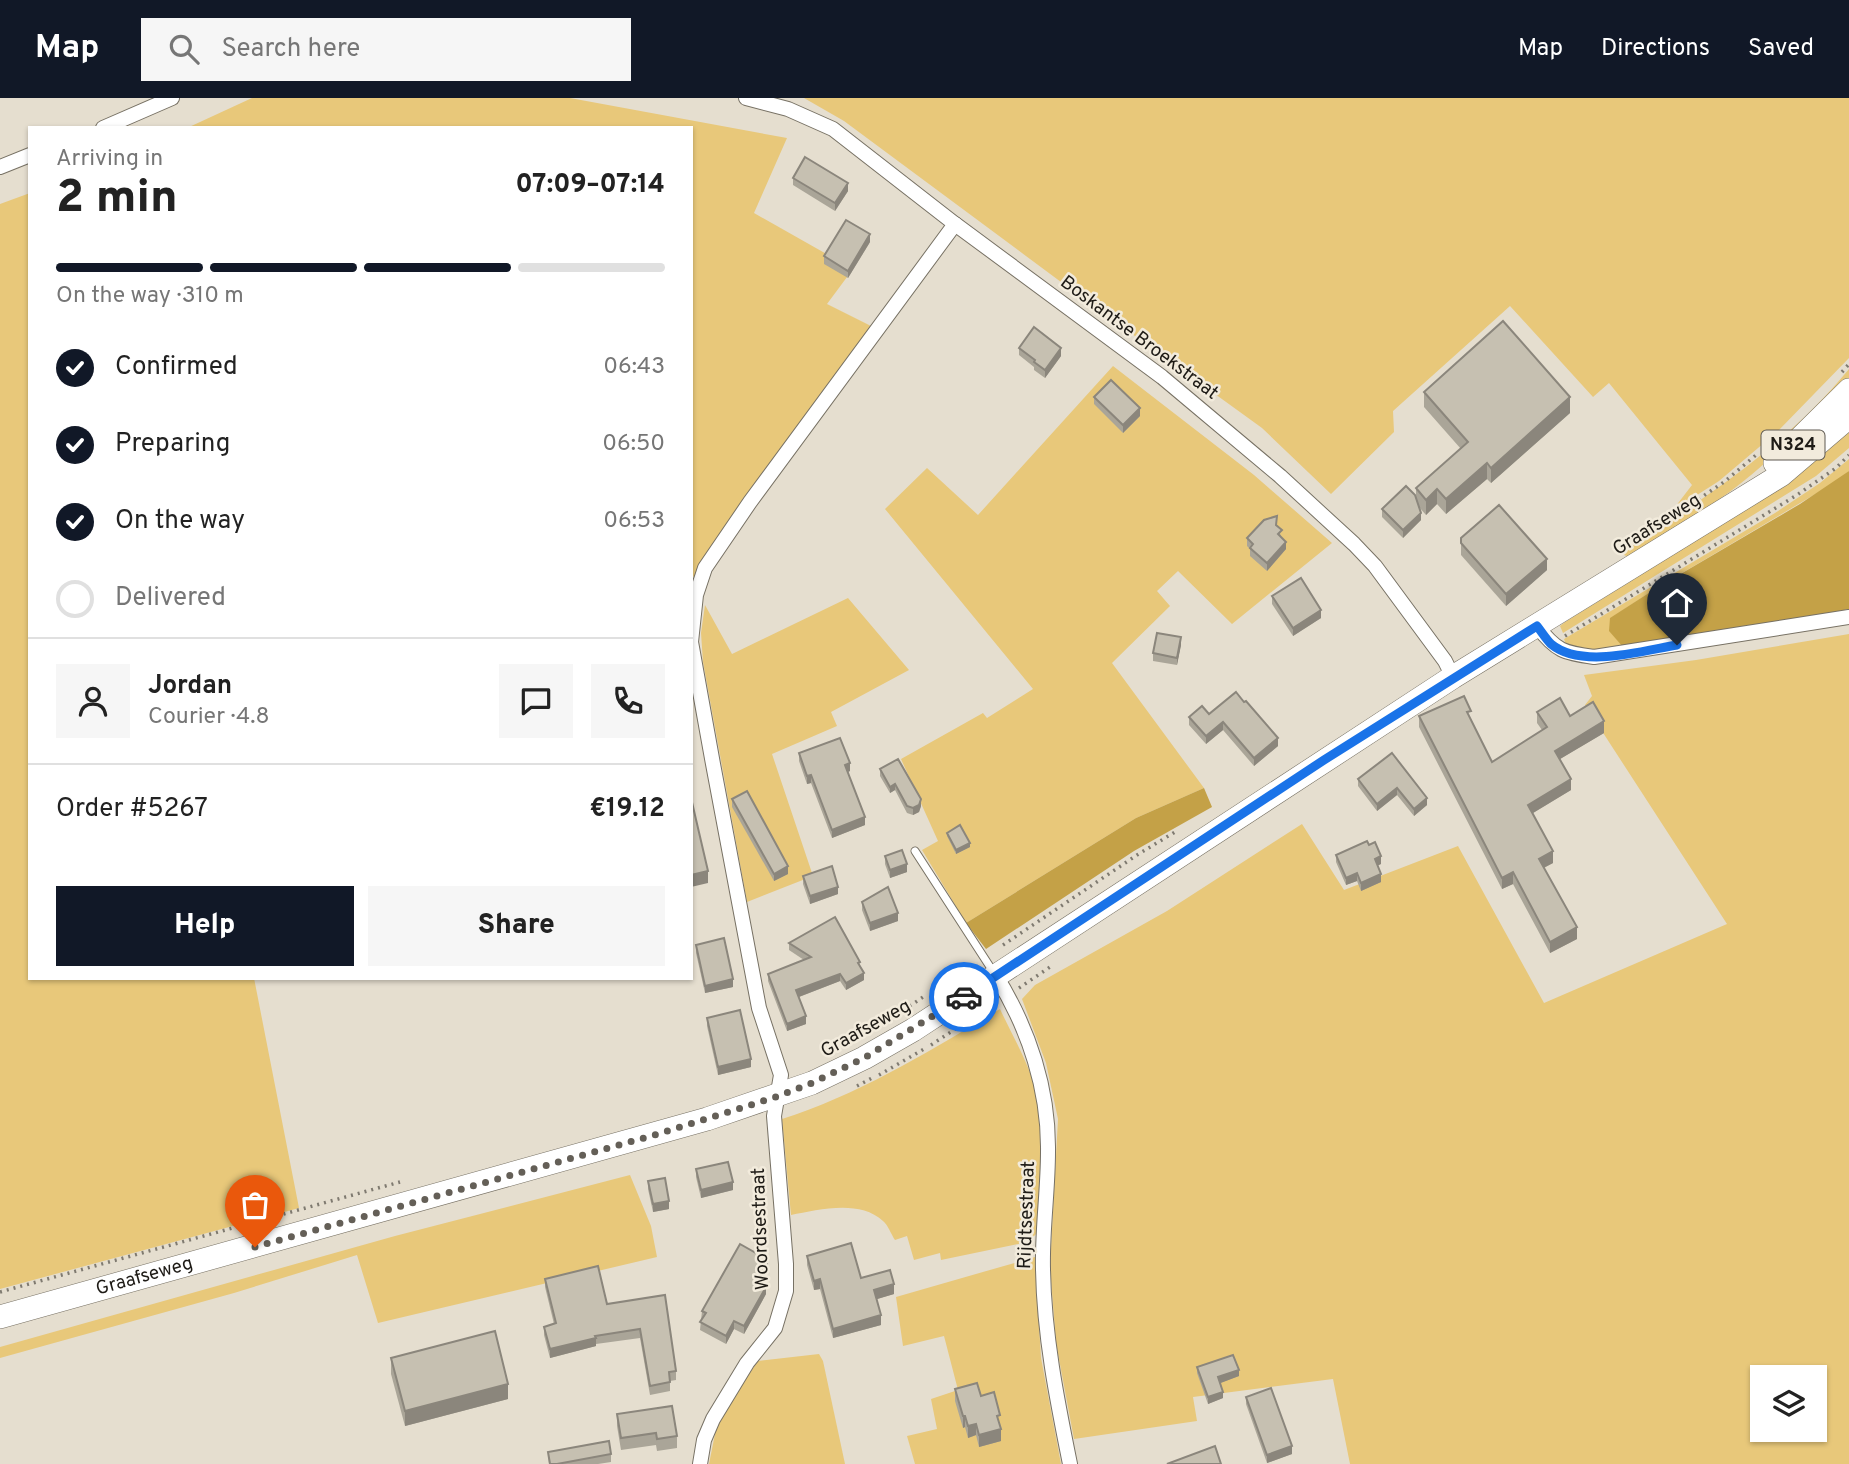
<!DOCTYPE html>
<html lang="en">
<head>
<meta charset="utf-8">
<style>
  :root { --surface:#fff; --page:#f6f6f6; --text:#222; --muted:#767676; --line:#e0e0e0; --accent:#111827 }
  body { margin:0; font-family:Overpass,sans-serif; background:var(--page); color:var(--text); height:100vh; display:flex; flex-direction:column; font-size:26px; white-space:nowrap }
  * { box-sizing:border-box; margin:0 }
  p { font-size:23px; color:var(--muted) }
  .icon { flex:none; width:38px; height:38px; fill:none; stroke:currentColor; stroke-width:2; stroke-linecap:round; stroke-linejoin:round }
  .map { position:relative; flex:1; overflow:hidden }
  .details { position:absolute; left:28px; top:28px; width:665px; height:854px; display:flex; flex-direction:column; background:var(--surface); border-radius:0px; box-shadow:0 2px 5px #0004 }
  .details>* { flex:none }
  .fabs { position:absolute; left:1750px; top:1267px; display:grid; gap:14px }
  .fabs a { display:grid; place-items:center; width:77px; height:77px; border-radius:0px; background:var(--surface); box-shadow:0 2px 5px #0004; font-size:35px }
  .pin { position:absolute; display:grid; place-items:center; width:60px; height:60px; color:#fff; margin:-72px -30px; border-radius:50% 50% 50% 0; rotate:-45deg; box-shadow:0 0 7px #0007 }
  .pin .icon { rotate:45deg }
  .courier { position:absolute; display:grid; place-items:center; width:70px; height:70px; margin:-35px; border:5px solid #1a73e8; border-radius:50%; background:#fff; color:#222; box-shadow:0 2px 9px #0007 }
  .headline em { font-style:normal; font-weight:800 }
  .headline div { display:flex; flex-direction:column-reverse }
  .headline { display:flex; align-items:center; justify-content:space-between; height:119px; padding:0 28px }
  h1 { font-size:46px; font-weight:800; line-height:52px }
  .bar { display:grid; grid-template-columns:repeat(4,1fr); gap:10px 7px; align-content:center; height:84px; padding:0 28px }
  .bar i { height:9px; border-radius:5px; background:var(--line) }
  .bar .current { background:var(--accent) }
  .bar p { grid-column:span 4 }
  .line { display:flex; align-items:center; gap:18px; padding:0 28px; border-top:2px solid var(--line) }
  .line div { flex:1 }
  .round { display:grid; place-items:center; flex:none; width:74px; height:74px; border-radius:0px; background:var(--page) }
  ol { padding:0 28px; list-style:none }
  li { display:flex; align-items:center; gap:21px; height:77px }
  li p { margin-inline-start:auto }
  li .icon { padding:7px; border-radius:50%; background:var(--accent); color:#fff; stroke-width:4 }
  li:last-child { color:var(--muted) }
  li i { width:38px; height:38px; border:4px solid var(--line); border-radius:50% }
  .button { display:flex; gap:14px; margin-top:auto; padding:14px 28px }
  .button a { flex:1; height:80px; border-radius:0px; background:var(--accent); color:#fff; font-size:28px; font-weight:800; line-height:80px; text-align:center }
  .button a+a { background:var(--page); color:var(--text) }
  header { display:flex; align-items:center; gap:42px; box-sizing:border-box; height:98px; padding:0 35px; background:var(--accent); color:#fff }
  header strong { font-size:33px }
  nav { display:flex; gap:38px; margin-inline-start:auto; font-size:24px }
  .search { width:490px; height:63px; background:var(--page); display:flex; align-items:center; gap:18px; box-sizing:border-box; padding:0 24px; border-radius:0px; color:var(--muted); font-size:26px }
  .map>svg:first-child { display:block }
  .green { fill:#e8c87a; fill-rule:evenodd }
  .forest { fill:#c4a147 }
  .lines { fill:none; stroke-linecap:round; stroke-linejoin:round }
  .lane-casing { stroke:#777164; stroke-width:9 }
  .street-casing { stroke:#777164; stroke-width:16 }
  .primary-casing { stroke:#777164; stroke-width:24 }
  .path { stroke:#7f7a70; stroke-width:3.5; stroke-dasharray:2 5; stroke-linecap:butt }
  .lane { stroke:#fff; stroke-width:7 }
  .street { stroke:#fff; stroke-width:14 }
  .primary { stroke:#fff; stroke-width:23 }
  .wall { fill:#aaa598 }
  .shaded-wall { fill:#8b867c }
  .building { fill:#c6c0b1; stroke:#8b867c; stroke-width:2 }
  .done { stroke:#645f57; stroke-width:7; stroke-dasharray:0 12.6 }
  .route { stroke:#1a73e8; stroke-width:9 }
  .labels { text-anchor:middle; dominant-baseline:central; stroke-width:5; stroke-linejoin:round; paint-order:stroke }
  .shield { fill:#f2ebdc; stroke:#5e5951; stroke-width:2 }
  .shield-label { font-size:18px; font-weight:bold; fill:#1e1b16 }
  .street-label { font-size:19px; fill:#1e1b16; stroke:#f2ebdc }
</style>
</head>
<body>
<header>
<strong>Map</strong>
<div class="search"><svg class="icon" aria-label="search" viewBox="0 0 24 24"><circle cx="10" cy="10" r="6"/><path d="M15 15l6 6"/></svg>Search here</div>
<nav><a>Map</a><a>Directions</a><a>Saved</a></nav>
</header>
<div class="map">
<svg width="1849" height="1366" viewBox="0 0 1849 1366">
  <rect width="100%" height="100%" fill="#e5decf"/>
  <!-- green -->
  <g class="green">
    <polygon points="252,0 570,0 787,40 754,115 853,171 827,206 871,228 691,482 691,30 187,30"/>
    <polygon points="804,0 1849,0 1849,260 1777,334 1719,383 1672,413 1692,387 1609,285 1593,299 1510,208 1393,313 1394,334 1331,396 1262,330 1092,207 844,23"/>
    <polygon points="30,95 30,880 254,880 299,1110 0,1191 0,106"/>
    <polygon points="1113,268 1254,377 1332,445 1232,526 1178,473 1157,493 1170,508 1112,565 1204,690 1136,720 966,825 922,752 938,743 901,661 983,615 987,620 1033,591 885,411 927,370 978,417"/>
    <path d="M1849,271V284C1822,310 1795,338 1767,363C1726,401 1676,430 1629,459L1619,455C1703,402 1785,349 1849,271Z"/>
    <polygon points="1849,326 1849,350 1816,378 1563,535 1560,528 1565,524 1737,417"/>
    <polygon points="1849,361 1849,373 1839,382 1655,491 1611,520 1623,549 1589,554 1566,547 1564,541 1775,415 1820,385"/>
    <polygon points="848,500 909,572 831,614 837,628 772,656 813,778 747,804 703,564 701,535 705,507 732,556"/>
    <path d="M1849,536V1366H1350L1333,1281L1193,1299L1197,1323L1074,1341L1056,1245L1050,1169L1058,1021L1046,965L1022,901L1035,887L1167,813L1302,726L1344,792L1458,748L1544,905L1727,826L1585,607L1592,598L1584,577L1696,562ZM1762,1279H1815V1332H1762Z"/>
    <path d="M1000,911C1014,941 1033,972 1039,1006C1046,1048 1039,1093 1037,1135L1028,1144L941,1162L940,1155L914,1162L907,1138L895,1142C891,1136 888,1127 883,1123C859,1101 818,1112 791,1117L782,1021C860,996 930,953 1000,911Z"/>
    <polygon points="630,1077 651,1128 657,1159 378,1225 357,1157 234,1195 0,1260 0,1249 395,1138"/>
    <polygon points="1035,1159 1041,1260 1061,1366 915,1366 907,1338 937,1331 931,1301 958,1292 944,1238 903,1248 896,1199"/>
    <polygon points="819,1256 823,1263 845,1366 709,1366 716,1331 735,1296 758,1263"/>
  </g>
  <!-- forest -->
  <g class="forest">
    <polygon points="1849,373 1849,511 1742,533 1623,549 1609,533 1610,520 1655,491 1800,406"/>
    <polygon points="1204,690 1212,709 1134,753 986,851 966,825 1136,720"/>
  </g>
  <g class="lines">
    <!-- lane casing -->
    <g class="lane-casing">
      <polyline id="lane" points="915,753 994,875"/>
    </g>
    <!-- street casing -->
    <g class="street-casing">
      <g id="street">
        <polyline points="746,0 788,11 833,31 955,126 1162,279 1280,378 1354,446 1375,468 1445,563 1453,579"/>
        <polyline points="103,30 172,0"/>
        <polyline points="0,69 30,57"/>
        <path d="M1537,528C1556,553 1564,555 1594,559L1849,519"/>
        <path d="M996,878C1029,931 1049,992 1048,1054C1048,1093 1042,1132 1043,1171C1044,1237 1057,1302 1070,1366"/>
        <polyline points="700,1366 704,1342 713,1321 747,1265 775,1230 786,1193 786,1166 774,1018 781,977 759,910 713,666 691,544 696,497 705,470 750,404 955,126"/>
      </g>
    </g>
    <!-- primary casing -->
    <g class="primary-casing">
      <g id="primary">
        <polyline points="1775,365 1849,292"/>
        <path id="s1" d="M0,1219L707,1021L812,985L864,960L913,932L1453,579L1781,377L1849,319"/>
      </g>
    </g>
    <!-- path -->
    <g class="path">
      <polyline points="1842,274 1849,266"/>
      <polyline points="1681,413 1724,384 1756,357"/>
      <polyline points="1565,538 1797,397 1836,370 1849,357"/>
      <polyline points="1003,847 1137,757 1175,734"/>
      <polyline points="1019,890 1053,867"/>
      <polyline points="898,916 926,897"/>
      <polyline points="931,947 995,905"/>
      <polyline points="879,977 924,951"/>
      <polyline points="857,988 872,980"/>
      <polyline points="0,1194 400,1084"/>
    </g>
    <!-- lane -->
    <use href="#lane" class="lane"/>
    <!-- street -->
    <use href="#street" class="street"/>
    <!-- primary -->
    <use href="#primary" class="primary"/>
  </g>
  <!-- wall -->
  <g class="wall">
    <polygon points="793,80 848,93 835,113 793,87"/>
    <polygon points="870,144 848,180 824,166 824,158"/>
    <polygon points="1019,250 1061,258 1045,280 1034,272 1034,269 1019,257"/>
    <polygon points="1424,294 1570,315 1491,385 1487,381 1446,416 1437,406 1426,417 1419,409 1421,422 1403,440 1382,419 1382,411 1416,401 1416,390 1461,351 1424,309"/>
    <polygon points="1094,299 1140,318 1123,335 1094,306"/>
    <polygon points="1277,428 1286,451 1267,473 1250,458 1250,451 1247,448 1247,440"/>
    <polygon points="1461,440 1547,472 1506,508 1461,457"/>
    <polygon points="1272,498 1321,520 1293,538 1272,506"/>
    <polygon points="1181,547 1177,567 1153,563 1153,555"/>
    <polygon points="1537,614 1570,618 1604,635 1560,661 1571,692 1533,715 1553,765 1544,770 1577,841 1550,855 1513,786 1502,791 1419,629 1419,618 1471,621 1492,664 1542,632 1537,625"/>
    <polygon points="1209,616 1278,648 1254,668 1223,632 1206,646 1189,627 1189,619"/>
    <polygon points="799,655 850,673 848,674 865,727 832,740 811,685 807,686 799,663"/>
    <polygon points="1392,655 1427,707 1414,718 1397,697 1377,713 1358,688 1358,681"/>
    <polygon points="880,671 921,708 919,714 913,717 907,715 895,692 890,695 880,678"/>
    <polygon points="732,701 788,776 774,783 732,709"/>
    <polygon points="947,735 970,749 956,756 947,738"/>
    <polygon points="1369,747 1381,766 1377,767 1381,784 1361,793 1357,783 1346,787 1336,764 1336,757"/>
    <polygon points="885,758 907,774 890,780 885,766"/>
    <polygon points="803,778 838,796 810,806 803,786"/>
    <polygon points="862,804 898,823 870,833 862,812"/>
    <polygon points="789,845 860,869 864,882 846,892 840,883 799,899 806,926 787,933 768,883 768,876 804,862 789,852"/>
    <polygon points="696,847 733,889 705,895 696,855"/>
    <polygon points="707,920 751,969 718,977 707,928"/>
    <polygon points="696,1071 733,1092 701,1100 696,1079"/>
    <polygon points="648,1083 669,1111 653,1114 648,1091"/>
    <polygon points="807,1158 861,1180 894,1196 877,1201 881,1227 833,1240 820,1191 814,1192 807,1167"/>
    <polygon points="768,1169 759,1185 766,1196 744,1236 734,1231 726,1246 700,1232 702,1213"/>
    <polygon points="545,1181 607,1206 665,1197 676,1273 676,1282 670,1283 670,1293 650,1297 640,1240 596,1246 596,1248 550,1260 544,1237 544,1229 554,1226 545,1189"/>
    <polygon points="391,1260 508,1301 405,1328 391,1276"/>
    <polygon points="1197,1269 1239,1278 1220,1285 1223,1300 1208,1306 1197,1275"/>
    <polygon points="955,1291 981,1298 1000,1328 1001,1343 979,1349 976,1337 968,1340 965,1329 963,1330 955,1303"/>
    <polygon points="1246,1299 1292,1356 1267,1365 1246,1306"/>
    <polygon points="617,1316 677,1338 677,1350 657,1353 656,1347 621,1352 617,1328"/>
    <polygon points="548,1354 611,1356 611,1364 598,1366 549,1366"/>
  </g>
  <!-- shaded-wall -->
  <g class="shaded-wall">
    <polygon points="848,85 848,93 835,113 835,105"/>
    <polygon points="870,136 870,144 848,180 848,173"/>
    <polygon points="1061,250 1061,258 1045,280 1045,272"/>
    <polygon points="1570,299 1570,315 1491,385 1491,370"/>
    <polygon points="1140,310 1140,318 1123,335 1123,327"/>
    <polygon points="1487,365 1487,381 1446,416 1446,401"/>
    <polygon points="1437,391 1437,406 1426,417 1426,402"/>
    <polygon points="1421,415 1421,422 1403,440 1403,432"/>
    <polygon points="1286,444 1286,451 1267,473 1267,465"/>
    <polygon points="1547,461 1547,472 1506,508 1506,496"/>
    <polygon points="1321,512 1321,520 1293,538 1293,530"/>
    <polygon points="1181,539 1181,547 1177,567 1177,560"/>
    <polygon points="1604,623 1604,635 1555,664 1555,653"/>
    <polygon points="1223,624 1223,632 1206,646 1206,638"/>
    <polygon points="1278,640 1278,648 1254,668 1254,660"/>
    <polygon points="850,665 850,673 845,675 845,667"/>
    <polygon points="811,677 811,685 807,686 807,678"/>
    <polygon points="1571,681 1571,692 1528,718 1528,707"/>
    <polygon points="895,686 895,692 890,695 890,689"/>
    <polygon points="1397,690 1397,697 1377,713 1377,706"/>
    <polygon points="1427,700 1427,707 1414,718 1414,711"/>
    <polygon points="921,701 921,708 919,714 913,717 913,710"/>
    <polygon points="865,719 865,727 832,740 832,732"/>
    <polygon points="970,745 970,749 956,756 956,752"/>
    <polygon points="1553,753 1553,765 1539,772 1539,761"/>
    <polygon points="1381,758 1381,766 1375,769 1375,761"/>
    <polygon points="907,766 907,774 890,780 890,772"/>
    <polygon points="788,768 788,776 774,783 774,776"/>
    <polygon points="708,773 708,785 691,789 691,777"/>
    <polygon points="1513,774 1513,786 1502,791 1502,780"/>
    <polygon points="1357,775 1357,783 1346,787 1346,780"/>
    <polygon points="1381,776 1381,784 1361,793 1361,785"/>
    <polygon points="838,789 838,796 810,806 810,798"/>
    <polygon points="898,815 898,823 870,833 870,825"/>
    <polygon points="1577,829 1577,841 1550,855 1550,844"/>
    <polygon points="864,875 864,882 846,892 846,885"/>
    <polygon points="840,876 840,883 796,900 796,892"/>
    <polygon points="733,881 733,889 705,895 705,888"/>
    <polygon points="806,918 806,926 787,933 787,926"/>
    <polygon points="751,961 751,969 718,977 718,969"/>
    <polygon points="733,1084 733,1092 701,1100 701,1092"/>
    <polygon points="669,1103 669,1111 653,1114 653,1106"/>
    <polygon points="768,1162 768,1169 756,1191 756,1183"/>
    <polygon points="820,1181 820,1191 814,1192 814,1183"/>
    <polygon points="894,1186 894,1196 874,1202 874,1192"/>
    <polygon points="766,1189 766,1196 744,1236 744,1228"/>
    <polygon points="881,1217 881,1227 833,1240 833,1231"/>
    <polygon points="734,1223 734,1231 726,1246 726,1238"/>
    <polygon points="596,1240 596,1248 550,1260 550,1251"/>
    <polygon points="1239,1272 1239,1278 1218,1286 1218,1279"/>
    <polygon points="508,1286 508,1301 405,1328 405,1313"/>
    <polygon points="1223,1294 1223,1300 1208,1306 1208,1299"/>
    <polygon points="963,1318 965,1318 965,1329 963,1330"/>
    <polygon points="976,1326 976,1337 968,1340 968,1328"/>
    <polygon points="1001,1331 1001,1343 979,1349 979,1337"/>
    <polygon points="1292,1348 1292,1356 1267,1365 1267,1357"/>
  </g>
  <!-- building -->
  <g class="building">
    <polygon points="805,59 848,85 835,105 793,80"/>
    <polygon points="846,122 870,136 848,173 824,158"/>
    <polygon points="1503,223 1570,299 1491,370 1487,365 1446,401 1437,391 1426,402 1416,390 1468,344 1424,294"/>
    <polygon points="1034,229 1061,250 1045,272 1034,264 1035,262 1019,250"/>
    <polygon points="1111,282 1140,310 1123,327 1094,299"/>
    <polygon points="1406,388 1415,397 1421,415 1403,432 1382,411"/>
    <polygon points="1499,407 1547,461 1506,496 1461,445 1461,440"/>
    <polygon points="1277,418 1276,427 1282,432 1278,436 1286,444 1267,465 1250,450 1253,446 1247,440 1264,422"/>
    <polygon points="1301,480 1321,512 1293,530 1272,498"/>
    <polygon points="1157,535 1181,539 1177,560 1153,555"/>
    <polygon points="1236,594 1244,604 1246,603 1278,640 1254,660 1223,624 1206,638 1189,619 1202,608 1209,616"/>
    <polygon points="1464,598 1471,613 1467,614 1492,664 1547,629 1537,614 1560,600 1570,618 1593,604 1604,623 1555,653 1571,681 1528,707 1553,753 1539,761 1577,829 1550,844 1513,774 1502,780 1419,618"/>
    <polygon points="840,640 850,665 845,667 865,719 832,732 811,677 807,678 799,655"/>
    <polygon points="1392,655 1427,700 1414,711 1397,690 1377,706 1358,681"/>
    <polygon points="898,661 921,701 919,707 913,710 907,708 895,686 890,689 880,671"/>
    <polygon points="747,693 788,768 774,776 732,701"/>
    <polygon points="691,700 708,773 691,777"/>
    <polygon points="960,727 970,745 956,752 947,735"/>
    <polygon points="1367,743 1369,747 1375,744 1381,758 1375,761 1381,776 1361,785 1357,775 1346,780 1336,757"/>
    <polygon points="902,752 907,766 890,772 885,758"/>
    <polygon points="832,768 838,789 810,798 803,778"/>
    <polygon points="888,789 898,815 870,825 862,804"/>
    <polygon points="835,819 860,864 858,865 864,875 846,885 840,876 796,892 806,918 787,926 768,876 811,859 789,845"/>
    <polygon points="724,840 733,881 705,888 696,847"/>
    <polygon points="740,912 751,961 718,969 707,920"/>
    <polygon points="728,1064 733,1084 701,1092 696,1071"/>
    <polygon points="665,1080 669,1103 653,1106 648,1083"/>
    <polygon points="851,1145 861,1180 890,1172 894,1186 874,1192 881,1217 833,1231 820,1181 814,1183 807,1158"/>
    <polygon points="740,1146 768,1162 756,1183 766,1189 744,1228 734,1223 726,1238 700,1224 706,1215 702,1213"/>
    <polygon points="598,1168 607,1206 665,1197 676,1273 669,1274 670,1284 650,1288 640,1231 595,1238 596,1240 550,1251 544,1229 556,1225 545,1181"/>
    <polygon points="495,1233 508,1286 405,1313 391,1260"/>
    <polygon points="1233,1257 1239,1272 1218,1279 1223,1294 1208,1299 1197,1269"/>
    <polygon points="977,1285 981,1298 994,1294 1000,1317 997,1318 1001,1331 979,1337 976,1326 968,1328 965,1318 963,1318 955,1291"/>
    <polygon points="1271,1290 1292,1348 1267,1357 1246,1299"/>
    <polygon points="672,1308 677,1338 657,1341 656,1335 621,1340 617,1316"/>
    <polygon points="609,1343 611,1356 557,1366 550,1366 548,1354"/>
    <polygon points="1215,1348 1221,1366 1167,1366"/>
  </g>
  <g class="lines">
    <!-- done -->
    <polyline class="done" points="255,1149 651,1038 776,999 812,985 864,960 964,899"/>
    <!-- route -->
    <path class="route" d="M964,899L1324,662L1537,528C1541,533 1546,541 1551,546C1581,571 1642,553 1677,547"/>
  </g>
  <g class="labels">
    <!-- shield labels -->
    <rect class="shield" x="1761.5" y="332.5" width="63" height="29" rx="5"/>
    <g class="shield-label">
      <text x="1793" y="347">N324</text>
    </g>
    <!-- street labels -->
    <g class="street-label">
      <text transform="translate(1139 240) rotate(37)">Boskantse Broekstraat</text>
      <text transform="translate(1657 427) rotate(-32)">Graafseweg</text>
      <text transform="translate(866 931) rotate(-29)">Graafseweg</text>
      <text transform="translate(1027 1117) rotate(-88)">Rijdtsestraat</text>
      <text transform="translate(761 1131) rotate(-92)">Woordsestraat</text>
      <text stroke="none"><textPath href="#s1" startOffset="150">Graafseweg</textPath></text>
    </g>
  </g>
</svg>
<div class="fabs">
<a><svg class="icon" aria-label="layers" viewBox="0 0 24 24"><path d="M12 4l9 5-9 5-9-5zM3 14l9 5 9-5"/></svg></a>
</div>
<div class="pin" style="left:255px;top:1149px;background:#ea580c"><svg class="icon" aria-label="bag" viewBox="0 0 24 24"><path d="M5 8h14l-1 12H6zM9 8a3 3 0 0 1 6 0"/></svg></div>
<div class="pin" style="left:1677px;top:547px;background:#1f2937"><svg class="icon" aria-label="home" viewBox="0 0 24 24"><path d="M3 11l9-7 9 7M6 9v11h12V9"/></svg></div>
<div class="courier" style="left:964px;top:899px"><svg class="icon" aria-label="car" viewBox="0 0 24 24"><path d="M5 17H2v-5l4-1 3-4h7l3 4 3 1v5h-3M9 17h6M6 11h13"/><circle cx="7" cy="17" r="2"/><circle cx="17" cy="17" r="2"/></svg></div>
<section class="details">
<div class="headline"><div><h1>2 min</h1><p>Arriving in</p></div><em>07:09–07:14</em></div>
<div class="bar"><i class="current"></i><i class="current"></i><i class="current"></i><i></i><p>On the way · 310 m</p></div>
<ol>
<li><svg class="icon" aria-label="check" viewBox="0 0 24 24"><path d="M5 12l5 5 9-10"/></svg>Confirmed<p>06:43</p></li>
<li><svg class="icon" aria-label="check" viewBox="0 0 24 24"><path d="M5 12l5 5 9-10"/></svg>Preparing<p>06:50</p></li>
<li><svg class="icon" aria-label="check" viewBox="0 0 24 24"><path d="M5 12l5 5 9-10"/></svg>On the way<p>06:53</p></li>
<li><i></i>Delivered</li>
</ol>
<div class="line" style="height:126px"><a class="round"><svg class="icon" aria-label="person" viewBox="0 0 24 24"><circle cx="12" cy="8" r="4"/><path d="M4 21q1-7 8-7t8 7"/></svg></a><div><b>Jordan</b><p>Courier · 4.8</p></div><a class="round"><svg class="icon" aria-label="chat" viewBox="0 0 24 24"><path d="M4 5h16v11H9l-5 4z"/></svg></a><a class="round"><svg class="icon" aria-label="phone" viewBox="0 0 24 24"><path d="M5 4h4l2 5-3 2q2 4 5 5l2-3 5 2v4C11 20 4 13 5 4z"/></svg></a></div>
<div class="line" style="height:91px"><div>Order #5267</div><b>€19.12</b></div>
<div class="button"><a>Help</a><a>Share</a></div>
</section>
</div>
</body>
</html>
